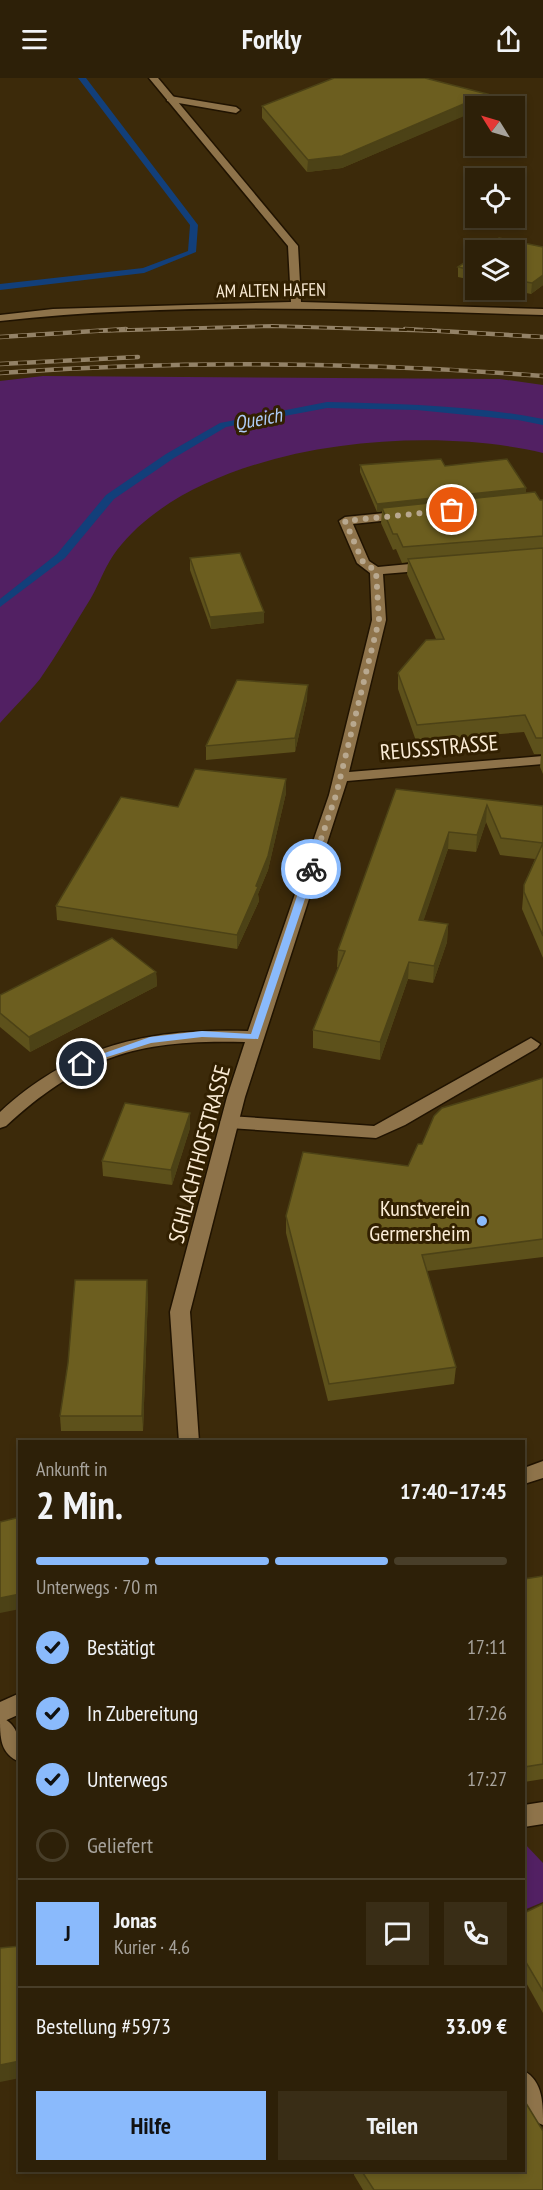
<!DOCTYPE html>
<html lang="de">
<head>
<meta charset="utf-8">
<style>
  :root { --surface:#2d2008; --page:#392d16; --text:#f1f3f6; --muted:#a7a39c; --line:#483e29; --accent:#8abafc }
  body { margin:0; font-family:"PT Sans Narrow",sans-serif; background:var(--page); color:var(--text); height:100vh; display:flex; flex-direction:column; font-size:22px; white-space:nowrap }
  * { box-sizing:border-box; margin:0 }
  p { font-size:20px; color:var(--muted) }
  .icon { flex:none; width:33px; height:33px; fill:none; stroke:currentColor; stroke-width:2; stroke-linecap:round; stroke-linejoin:round }
  .map { position:relative; flex:1; overflow:hidden }
  .drawer { position:absolute; left:18px; top:1362px; width:507px; height:732px; display:flex; flex-direction:column; background:var(--surface); border-radius:0px; box-shadow:0 3px 9px #0003,0 0 0 2px var(--line) }
  .drawer>* { flex:none }
  .needle { width:39px; rotate:307deg }
  .tools { position:absolute; left:465px; top:18px; display:grid; gap:12px }
  .tools a { display:grid; place-items:center; width:60px; height:60px; border-radius:0px; background:var(--surface); box-shadow:0 3px 9px #0003,0 0 0 2px var(--line); font-size:30px }
  .pin { position:absolute; display:grid; place-items:center; width:51px; height:51px; color:#fff; margin:-26px; border:3px solid #fff; border-radius:50%; box-shadow:0 2px 6px #0007 }
  .courier { position:absolute; display:grid; place-items:center; width:60px; height:60px; margin:-30px; border:4px solid #8abafc; border-radius:50%; background:#fff; color:#222; box-shadow:0 2px 8px #0007 }
  .summary em { font-style:normal; font-weight:600 }
  .summary div { display:flex; flex-direction:column-reverse }
  .summary { display:flex; align-items:center; justify-content:space-between; height:102px; padding:0 18px }
  h1 { font-size:39px; font-weight:600; line-height:45px }
  .bar { display:grid; grid-template-columns:repeat(4,1fr); gap:9px 6px; align-content:center; height:72px; padding:0 18px }
  .bar i { height:8px; border-radius:4px; background:var(--line) }
  .bar .on { background:var(--accent) }
  .bar p { grid-column:span 4 }
  .line { display:flex; align-items:center; gap:15px; padding:0 18px; border-top:2px solid var(--line) }
  .line div { flex:1 }
  .round { display:grid; place-items:center; flex:none; width:63px; height:63px; border-radius:0px; background:var(--page) }
  ol { padding:0 18px; list-style:none }
  li { display:flex; align-items:center; gap:18px; height:66px }
  li p { margin-inline-start:auto }
  li .icon { padding:6px; border-radius:50%; background:var(--accent); color:#111; stroke-width:4 }
  li:last-child { color:var(--muted) }
  li i { width:33px; height:33px; border:3px solid var(--line); border-radius:50% }
  .action { display:flex; gap:12px; margin-top:auto; padding:12px 18px }
  .action a { flex:1; height:69px; border-radius:0px; background:var(--accent); color:#111; font-size:24px; font-weight:600; line-height:69px; text-align:center }
  .action a+a { background:var(--page); color:var(--text) }
  header { display:flex; justify-content:space-between; align-items:center; height:78px; padding:0 18px; background:var(--surface); font-size:27px; font-weight:600 }
  .map>svg:first-child { display:block }
  .green { fill:#522063 }
  .lines { fill:none; stroke-linecap:round; stroke-linejoin:round }
  .stream { fill:#123f7a; fill-rule:evenodd }
  .lane-casing { stroke:#201301; stroke-width:3 }
  .street-casing { stroke:#201301; stroke-width:3 }
  .secondary-casing { stroke:#201301; stroke-width:3 }
  .lane { fill:#8e734a; fill-rule:evenodd }
  .street { fill:#8e734a; fill-rule:evenodd }
  .secondary { fill:#8e734a; fill-rule:evenodd }
  .rail-far1-casing { stroke:#938267; stroke-width:4 }
  .rail-casing { stroke:#938267; stroke-width:4.5 }
  .rail-far1 { stroke:#322001; stroke-width:2; stroke-dasharray:8; stroke-linecap:butt }
  .rail { stroke:#322001; stroke-width:3; stroke-dasharray:9; stroke-linecap:butt }
  .wall { fill:#5d511b }
  .shaded-wall { fill:#4c4216 }
  .building { fill:#6c5e1f; stroke:#4c4216; stroke-width:1.5 }
  .route { fill:#8abafc }
  .done { stroke:#b8a88f; stroke-width:6; stroke-dasharray:0 10.8 }
  .poi-dot { fill:#8abafc; stroke:#322001; stroke-width:2 }
  .labels { text-anchor:middle; dominant-baseline:central; stroke-width:6; stroke-linejoin:round; paint-order:stroke }
  .far-street-label { font-size:18px; fill:#fbecd6; stroke:#322001 }
  .far-water-label { font-size:20px; font-style:italic; fill:#aeccf6; stroke:#322001 }
  .street-label { font-size:22px; fill:#fbecd6; stroke:#322001 }
  .poi-label { font-size:22px; fill:#fbecd6; stroke:#322001; text-anchor:end }
</style>
</head>
<body>
<header><svg class="icon" aria-label="menu" viewBox="0 0 24 24"><path d="M4 6h16M4 12h16M4 18h16"/></svg>Forkly<svg class="icon" aria-label="share" viewBox="0 0 24 24"><path d="M12 15V3M7 8l5-5 5 5M5 13v7h14v-7"/></svg></header>
<div class="map">
<svg width="543" height="2112" viewBox="0 0 543 2112">
  <rect width="100%" height="100%" fill="#3c2a0a"/>
  <!-- green -->
  <g class="green">
    <path d="M43,298L500,301L543,307V375C420,345 200,365 117,472C106,486 100,504 91,520C74,547 58,575 40,601C28,616 13,630 0,645V303Z"/>
    <polygon points="524,1765 543,1785 543,1824 524,1832"/>
  </g>
  <g class="lines">
    <!-- stream -->
    <g class="stream">
      <polygon points="78,0 86,0 198,147 196,174 144,195 0,212 0,206 143,190 188,173 190,147"/>
      <path d="M327,324C399,326 472,327 543,341V347L518,342L417,332L327,330L226,349L174,380L114,421L65,480L0,529V521L57,476L106,417L166,376L220,345Z"/>
    </g>
    <!-- lane casing -->
    <g class="lane-casing">
      <g id="lane">
        <polygon points="170,18 236,29 240,32 236,35 167,23 167,19"/>
        <polygon points="531,960 540,966 537,970 405,1047 376,1060 229,1050 220,1044 229,1038 374,1048"/>
      </g>
    </g>
    <!-- street casing -->
    <g class="street-casing">
      <g id="street">
        <path d="M149,0H158L298,168L301,224L543,231V237C363,232 180,223 0,243V237L53,231L291,224L288,168Z"/>
        <path d="M405,433L409,434V440L353,446L369,483L378,489L431,484L437,488L431,492L383,496L386,542L349,694L543,678V686L347,703L245,1019L190,1234L199,1364H179L170,1234L227,1019L245,964C140,961 83,977 6,1048L0,1050V1034C73,966 151,950 248,953L329,717L372,542L370,495L357,485L339,443L345,439Z"/>
        <path d="M0,1639C20,1646 20,1666 20,1684C0,1676 0,1660 0,1639Z"/>
        <polygon points="543,1724 543,1746 524,1749 524,1727"/>
        <path d="M524,1993C543,2003 543,2026 543,2047C520,2038 522,2014 524,1993Z"/>
      </g>
    </g>
    <!-- secondary casing -->
    <g class="secondary-casing">
      <g id="secondary">
        <polygon points="543,1383 543,1400 524,1406 524,1390"/>
        <polygon points="20,1615 20,1636 0,1645 0,1624"/>
      </g>
    </g>
    <!-- lane -->
    <use href="#lane" class="lane"/>
    <!-- street -->
    <use href="#street" class="street"/>
    <!-- secondary -->
    <use href="#secondary" class="secondary"/>
    <!-- rail-far1 casing -->
    <g class="rail-far1-casing">
      <polyline id="rail-far1" points="95,253 272,248 437,253"/>
    </g>
    <!-- rail casing -->
    <g class="rail-casing">
      <g id="rail">
        <polyline points="405,251 543,259"/>
        <polyline points="0,259 126,251"/>
        <polyline points="0,286 138,279"/>
        <path d="M0,295C182,282 362,284 543,298"/>
      </g>
    </g>
    <!-- rail-far1 -->
    <use href="#rail-far1" class="rail-far1"/>
    <!-- rail -->
    <use href="#rail" class="rail"/>
  </g>
  <!-- wall -->
  <g class="wall">
    <polygon points="487,16 486,28 342,90 307,94 262,40 262,28"/>
    <polygon points="543,169 543,207 531,216 512,212 514,212 514,172"/>
    <polygon points="476,177 476,203 458,199 458,189"/>
    <polygon points="360,387 445,388 526,410 526,415 540,422 543,422 543,696 540,689 541,676 534,676 524,654 416,663 398,611 398,595 436,561 407,496 408,484 402,485 396,471 393,472 381,445 382,433 377,434 360,394"/>
    <polygon points="190,480 264,534 264,545 211,551 190,492"/>
    <polygon points="307,621 295,674 206,682 206,668"/>
    <polygon points="286,701 286,715 268,792 258,816 259,823 237,871 57,842 56,828 178,729"/>
    <polygon points="396,711 543,728 543,880 522,831 524,807 535,781 500,777 486,744 476,774 448,771 423,843 448,846 447,864 433,905 408,901 380,982 313,970 313,952 339,890 337,889 338,872"/>
    <polygon points="156,894 157,908 30,974 0,949 0,917"/>
    <polygon points="543,1000 543,1179 427,1193 456,1289 454,1306 328,1323 286,1155 286,1138 408,1088 422,1066"/>
    <polygon points="190,1035 190,1050 172,1107 103,1098 102,1083"/>
    <polygon points="148,1217 143,1353 61,1353 60,1338"/>
    <polygon points="543,1498 543,1701 524,1704 524,1501"/>
    <polygon points="543,1826 543,1935 524,1901 524,1835"/>
    <polygon points="354,2092 524,2092 543,2112 363,2112 354,2097"/>
  </g>
  <!-- shaded-wall -->
  <g class="shaded-wall">
    <polygon points="487,16 486,28 476,28 476,33 342,90 307,94 308,82"/>
    <polygon points="543,197 543,207 531,216 532,205"/>
    <polygon points="526,410 526,418 382,430 382,433 377,434 377,426"/>
    <polygon points="264,534 264,545 211,551 210,539"/>
    <polygon points="308,607 307,621 295,674 295,660"/>
    <polygon points="286,701 286,715 268,792 258,816 259,823 237,871 237,857"/>
    <polygon points="487,727 486,744 476,774 477,757"/>
    <polygon points="449,754 448,771 418,859 419,842"/>
    <polygon points="448,846 447,864 433,905 434,888"/>
    <polygon points="409,884 408,901 380,982 380,964"/>
    <polygon points="156,894 157,908 30,974 29,959"/>
    <polygon points="190,1035 190,1050 172,1107 171,1092"/>
    <polygon points="147,1202 148,1217 143,1353 142,1338"/>
    <polygon points="20,1516 20,1531 0,1535 0,1520"/>
    <polygon points="20,1983 20,2000 0,2004 0,1987"/>
  </g>
  <!-- building -->
  <g class="building">
    <polygon points="334,0 425,0 487,16 342,78 308,82 262,28"/>
    <polygon points="499,160 543,169 543,197 532,205 514,202 514,172 481,172"/>
    <polygon points="476,177 476,193 458,189"/>
    <polygon points="441,381 445,388 507,381 526,410 377,426 360,387"/>
    <polygon points="535,414 540,422 543,422 543,458 403,469 397,456 393,456 382,430"/>
    <polygon points="543,470 543,660 536,660 525,637 417,647 398,595 426,562 444,561 408,481"/>
    <polygon points="240,475 264,534 210,539 190,480"/>
    <polygon points="237,602 308,607 295,660 206,668"/>
    <polygon points="195,691 286,701 268,778 256,808 258,809 237,857 56,828 121,719 178,729"/>
    <polygon points="396,711 543,728 543,858 524,814 524,807 543,765 501,760 487,727 477,757 449,754 419,842 448,846 434,888 409,884 380,964 313,952 345,873 338,872"/>
    <polygon points="112,860 156,894 29,959 0,935 0,917"/>
    <polygon points="543,1000 543,1161 422,1177 456,1289 329,1306 286,1138 303,1074 408,1088 418,1066 422,1066 434,1038 442,1030"/>
    <polygon points="125,1025 190,1035 171,1092 102,1083"/>
    <polygon points="75,1202 147,1202 142,1338 60,1338 68,1285"/>
    <polygon points="20,1439 20,1516 0,1520 0,1444"/>
    <polygon points="543,1498 543,1686 524,1689 524,1501"/>
    <polygon points="543,1826 543,1913 524,1881 524,1835"/>
    <polygon points="20,1868 20,1983 0,1987 0,1870"/>
    <polygon points="524,2022 543,2053 543,2112 374,2112 361,2092 524,2092"/>
  </g>
  <!-- route -->
  <polygon class="route" points="311,788 315,791 258,961 202,959 151,965 79,988 79,984 150,959 202,953 251,956 306,791"/>
  <g class="lines">
    <!-- done -->
    <polyline class="done" points="311,791 336,717 379,542 376,493 363,484 345,443 452,432"/>
  </g>
  <!-- markers -->
  <circle class="poi-dot" cx="482" cy="1143" r="6"/>
  <g class="labels">
    <!-- far-street labels -->
    <g class="far-street-label">
      <text transform="translate(271 212) rotate(-1)">AM ALTEN HAFEN</text>
    </g>
    <!-- far-water labels -->
    <g class="far-water-label">
      <text transform="translate(258 341) rotate(-11)">Queich</text>
    </g>
    <!-- street labels -->
    <g class="street-label">
      <text transform="translate(439 669) rotate(-5)">REUSSSTRASSE</text>
      <text transform="translate(199 1076) rotate(-75)">SCHLACHTHOFSTRASSE</text>
    </g>
    <!-- poi labels -->
    <g class="poi-label">
      <text x="470" y="1130">Kunstverein<tspan x="470" dy="25">Germersheim</tspan></text>
    </g>
  </g>
</svg>
<div class="tools">
<a><svg class="needle" viewBox="-14 -14 28 28"><path d="M0-13l5 13h-10z" fill="#e53935"/><path d="M0 13l5-13h-10z" fill="#a7a39c"/></svg></a>
<a><svg class="icon" aria-label="locate" viewBox="0 0 24 24"><circle cx="12" cy="12" r="6"/><path d="M12 2v4M12 18v4M2 12h4M18 12h4"/></svg></a>
<a><svg class="icon" aria-label="layers" viewBox="0 0 24 24"><path d="M12 4l9 5-9 5-9-5zM3 14l9 5 9-5"/></svg></a>
</div>
<div class="pin" style="left:452px;top:432px;background:#ea580c"><svg class="icon" aria-label="bag" viewBox="0 0 24 24"><path d="M5 8h14l-1 12H6zM9 8a3 3 0 0 1 6 0"/></svg></div>
<div class="pin" style="left:82px;top:986px;background:#1f2937"><svg class="icon" aria-label="home" viewBox="0 0 24 24"><path d="M3 11l9-7 9 7M6 9v11h12V9"/></svg></div>
<div class="courier" style="left:311px;top:791px"><svg class="icon" aria-label="bike" viewBox="0 0 24 24"><circle cx="6" cy="16" r="4"/><circle cx="18" cy="16" r="4"/><path d="M6 16l4-8h5l3 8M10 8l3 8H6M13 5h3"/></svg></div>
<section class="drawer">
<div class="summary"><div><h1>2 Min.</h1><p>Ankunft in</p></div><em>17:40–17:45</em></div>
<div class="bar"><i class="on"></i><i class="on"></i><i class="on"></i><i></i><p>Unterwegs · 70 m</p></div>
<ol>
<li><svg class="icon" aria-label="check" viewBox="0 0 24 24"><path d="M5 12l5 5 9-10"/></svg>Bestätigt<p>17:11</p></li>
<li><svg class="icon" aria-label="check" viewBox="0 0 24 24"><path d="M5 12l5 5 9-10"/></svg>In Zubereitung<p>17:26</p></li>
<li><svg class="icon" aria-label="check" viewBox="0 0 24 24"><path d="M5 12l5 5 9-10"/></svg>Unterwegs<p>17:27</p></li>
<li><i></i>Geliefert</li>
</ol>
<div class="line" style="height:108px"><b class="round" style="background:var(--accent);color:#111">J</b><div><b>Jonas</b><p>Kurier · 4.6</p></div><a class="round"><svg class="icon" aria-label="chat" viewBox="0 0 24 24"><path d="M4 5h16v11H9l-5 4z"/></svg></a><a class="round"><svg class="icon" aria-label="phone" viewBox="0 0 24 24"><path d="M5 4h4l2 5-3 2q2 4 5 5l2-3 5 2v4C11 20 4 13 5 4z"/></svg></a></div>
<div class="line" style="height:78px"><div>Bestellung #5973</div><b>33.09 €</b></div>
<div class="action"><a>Hilfe</a><a>Teilen</a></div>
</section>
</div>
</body>
</html>
